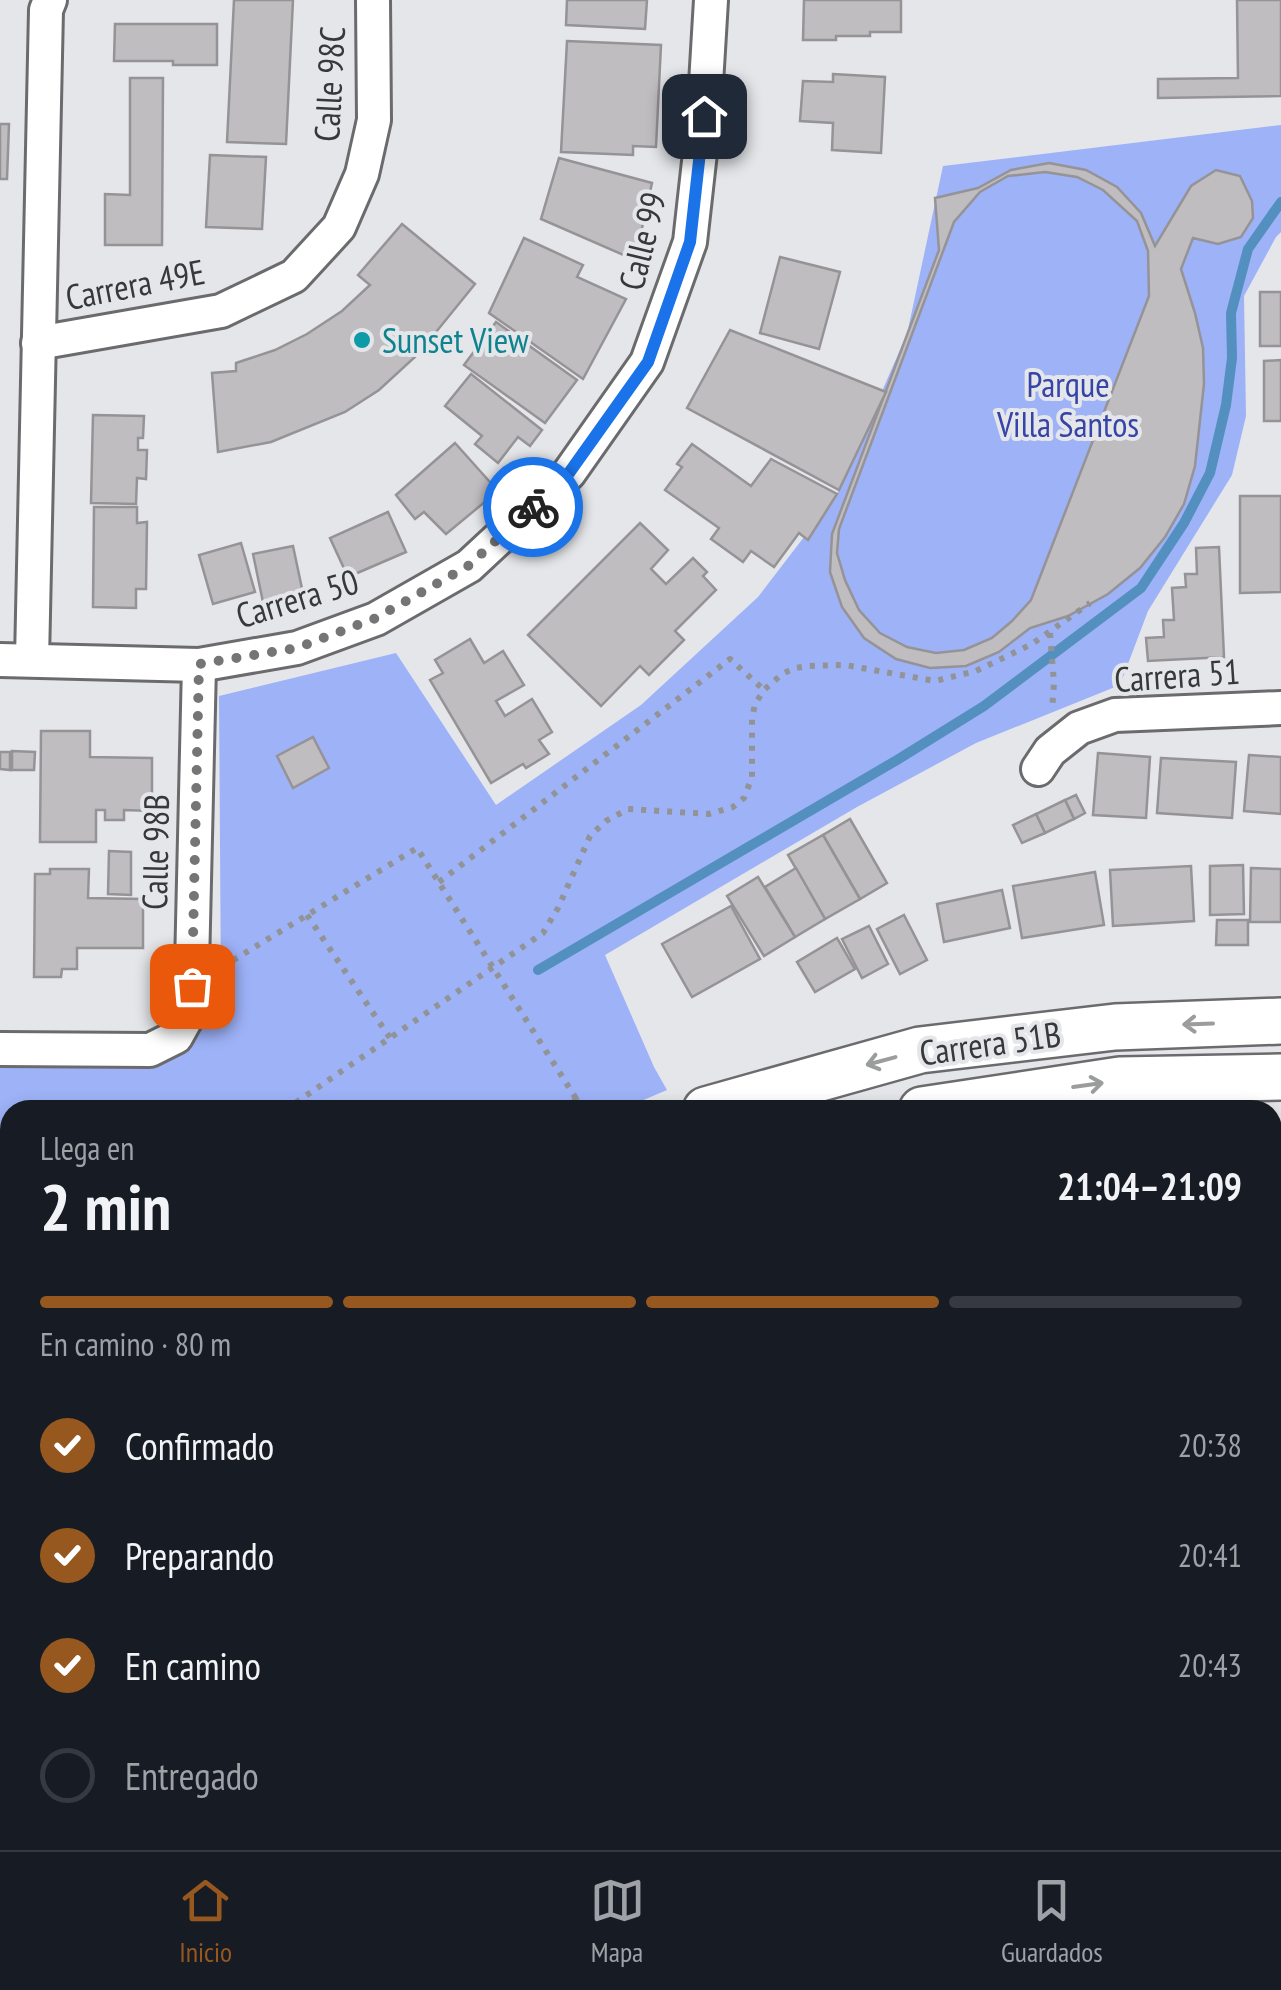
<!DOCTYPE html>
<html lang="es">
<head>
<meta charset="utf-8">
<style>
  :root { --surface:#171b24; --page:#242831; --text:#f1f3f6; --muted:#9ea1a6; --line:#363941; --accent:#96581e }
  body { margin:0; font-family:"PT Sans Narrow",sans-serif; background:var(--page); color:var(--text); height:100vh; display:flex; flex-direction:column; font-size:38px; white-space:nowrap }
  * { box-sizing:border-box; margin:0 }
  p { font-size:32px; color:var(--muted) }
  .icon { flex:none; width:55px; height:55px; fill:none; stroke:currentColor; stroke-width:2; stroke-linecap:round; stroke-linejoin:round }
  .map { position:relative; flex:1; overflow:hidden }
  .panel { position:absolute; left:0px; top:1100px; width:1282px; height:750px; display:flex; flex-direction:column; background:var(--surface); border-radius:30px 30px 0 0; box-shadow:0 5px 15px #0003 }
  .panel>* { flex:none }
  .pin { position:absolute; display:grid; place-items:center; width:85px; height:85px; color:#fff; margin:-42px; border-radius:20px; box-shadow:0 5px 15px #0006 }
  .courier { position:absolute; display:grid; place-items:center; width:100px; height:100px; margin:-50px; border:8px solid #1a73e8; border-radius:50%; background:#fff; color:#222; box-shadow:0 2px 12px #0007 }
  .head em { font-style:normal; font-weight:600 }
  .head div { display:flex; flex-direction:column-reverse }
  .head { display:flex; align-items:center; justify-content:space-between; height:170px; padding:0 40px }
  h1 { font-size:65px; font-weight:600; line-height:75px }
  .bar { display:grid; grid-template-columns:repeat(4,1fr); gap:15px 10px; align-content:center; height:120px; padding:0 40px }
  .bar i { height:12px; border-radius:8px; background:var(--line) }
  .bar .active { background:var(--accent) }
  .bar p { grid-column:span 4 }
  ol { padding:0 40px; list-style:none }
  li { display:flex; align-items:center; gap:30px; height:110px }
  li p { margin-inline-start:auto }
  li .icon { padding:10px; border-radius:50%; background:var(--accent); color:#fff; stroke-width:4 }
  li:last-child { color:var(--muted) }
  li i { width:55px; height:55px; border:5px solid var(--line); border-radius:50% }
  .tab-bar { display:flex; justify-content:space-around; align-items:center; height:140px; border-top:2px solid var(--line); background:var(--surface); font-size:28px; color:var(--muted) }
  .tab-bar a { display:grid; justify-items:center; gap:5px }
  .tab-bar .active { color:var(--accent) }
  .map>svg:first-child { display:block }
  .green { fill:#9eb2f8 }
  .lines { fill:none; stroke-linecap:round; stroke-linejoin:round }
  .stream { stroke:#5390bf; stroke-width:10 }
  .building { fill:#bfbdbf; stroke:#959396; stroke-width:2.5; fill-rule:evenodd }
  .service-casing { stroke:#6b6b6e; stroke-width:22 }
  .minor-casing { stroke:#6b6b6e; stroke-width:38 }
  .secondary-casing { stroke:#6b6b6e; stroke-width:50 }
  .path { stroke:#929395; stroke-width:6; stroke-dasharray:5 8; stroke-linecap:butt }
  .service { stroke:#fff; stroke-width:18 }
  .minor { stroke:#fff; stroke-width:32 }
  .secondary { stroke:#fff; stroke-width:45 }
  .oneway { stroke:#9b9c9c }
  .done { stroke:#747577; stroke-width:10; stroke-dasharray:0 18 }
  .route { stroke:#1a73e8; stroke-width:12 }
  .culture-dot { fill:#0f9aa8; stroke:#e5e6e9; stroke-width:4 }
  .labels { text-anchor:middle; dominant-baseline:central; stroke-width:8; stroke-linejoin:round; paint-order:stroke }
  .street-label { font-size:35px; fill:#373839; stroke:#e5e6e9 }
  .culture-label { font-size:35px; fill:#0d838f; stroke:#e5e6e9; text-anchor:start }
  .park-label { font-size:35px; fill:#3544a6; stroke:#e5e6e9 }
</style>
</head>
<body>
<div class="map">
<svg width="1281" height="1850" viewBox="0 0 1281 1850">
  <rect width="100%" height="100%" fill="#e5e6e9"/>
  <!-- green -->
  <g class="green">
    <polygon points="1281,125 1281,232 1276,237 1244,296 1246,416 1232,475 1148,611 1120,685 976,743 857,807 605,955 654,1067 667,1090 620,1110 10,1110 10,1306 0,1308 0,1057 172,1052 195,1036 209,1020 221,996 219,696 396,653 496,805 641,705 758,597 837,494 907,334 943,166"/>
    <polygon points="385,1840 728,1840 703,1850 392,1850"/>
  </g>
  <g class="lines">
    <!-- stream -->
    <polyline class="stream" points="538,970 897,760 984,706 1141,588 1184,523 1210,473 1226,405 1232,358 1231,313 1248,249 1281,202"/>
  </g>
  <!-- building -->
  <g class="building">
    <polygon points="234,0 293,0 286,144 227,142"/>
    <polygon points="567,0 647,0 645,29 566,25"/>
    <polygon points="804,0 901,0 901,32 870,32 870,36 836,36 836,40 803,40"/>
    <polygon points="1237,0 1281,0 1281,96 1158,98 1158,79 1238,78"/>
    <polygon points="115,24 217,24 217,65 173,65 173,61 114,61"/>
    <polygon points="567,41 661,45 656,147 633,146 633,155 561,152"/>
    <polygon points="833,74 885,77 881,153 832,150 833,123 800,121 803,81 833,82"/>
    <polygon points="130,78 163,78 162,245 105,245 105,194 130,195"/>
    <polygon points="0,124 9,124 7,179 0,179"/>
    <polygon points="210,155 266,157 262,229 206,227"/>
    <polygon points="559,158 652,183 635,260 541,219"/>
    <path d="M1049,163L1086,170L1117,187L1141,213L1155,246L1191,186L1216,170L1240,176L1252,201L1253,218L1241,237L1218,244L1193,238L1181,269L1195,313L1203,348L1204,384L1195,466L1184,504L1165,537L1140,568L1108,594L1068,616L1030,628L999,652L966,666L930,668L896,659L864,638L842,607L830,572L832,534L939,250L935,198L978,188L1011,170ZM1045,172L1077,177L1103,190L1137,221L1148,251L1149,296L1031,600L1012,621L992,638L964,650L936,653L907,647L880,633L859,610L845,580L837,553L839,529L954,222L980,192L1008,176Z"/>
    <polygon points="402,224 475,284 432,337 415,357 379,390 345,412 271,442 218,452 212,373 236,371 236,363 275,350 307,334 342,311 370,285 358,275"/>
    <polygon points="524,238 583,265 577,277 626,299 583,379 489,313"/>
    <polygon points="780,257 840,272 819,349 760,333"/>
    <rect x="1260" y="292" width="21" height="54"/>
    <polygon points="496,322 577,380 545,423 464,365"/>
    <polygon points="730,330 886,392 839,490 687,408"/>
    <polygon points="1281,360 1281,421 1264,421 1264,361"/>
    <polygon points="471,374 542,430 530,446 518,437 498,463 475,444 482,436 445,406"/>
    <polygon points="93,415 144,416 143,438 138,438 138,450 147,450 146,479 137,478 136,504 91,503"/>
    <polygon points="455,443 498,491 446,534 424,512 415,519 396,495"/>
    <polygon points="692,444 751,486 771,459 837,494 808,540 799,533 774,567 751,551 743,562 711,539 719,528 665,490 682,467 677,464"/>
    <polygon points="1240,496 1281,496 1281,592 1240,593"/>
    <polygon points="94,507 137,507 137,523 147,522 146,589 136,589 136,608 93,607"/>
    <polygon points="388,512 406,552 348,577 330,538"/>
    <polygon points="640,523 668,550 651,569 666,584 693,558 707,572 703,576 716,590 675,631 684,640 649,675 640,666 601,706 528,635"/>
    <polygon points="241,543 255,592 213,604 199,555"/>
    <polygon points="293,546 304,598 264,607 253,554"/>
    <polygon points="1219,547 1224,657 1148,661 1146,638 1164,637 1163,620 1174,620 1172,588 1186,587 1185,574 1197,574 1196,548"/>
    <polygon points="470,639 484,663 503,651 524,685 496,701 505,716 532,699 552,732 539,740 549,754 526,768 523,764 491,783 430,680 443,673 435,660"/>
    <polygon points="41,731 90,731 90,757 152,758 152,811 124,810 124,820 105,820 105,810 96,810 96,842 40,842"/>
    <polygon points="313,737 329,768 293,788 277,756"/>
    <polygon points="12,751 35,752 34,770 12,770"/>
    <polygon points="0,752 10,752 10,770 0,769"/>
    <polygon points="1098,753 1150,757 1146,818 1093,815"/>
    <polygon points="1249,755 1281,757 1281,814 1244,811"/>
    <polygon points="1161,758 1236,762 1232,818 1157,813"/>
    <polygon points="1076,795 1085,813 1074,819 1065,800"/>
    <polygon points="1065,800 1074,819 1045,833 1036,814"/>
    <polygon points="1036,814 1045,833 1022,843 1013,825"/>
    <polygon points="850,819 887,883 860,899 823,835"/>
    <polygon points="823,835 860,899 825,919 788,855"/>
    <polygon points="109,851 131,852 131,895 108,894"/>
    <polygon points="1243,865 1244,914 1210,915 1210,866"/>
    <polygon points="1191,866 1194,921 1113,926 1110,870"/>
    <polygon points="796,868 825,919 795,937 765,887"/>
    <polygon points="1251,868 1281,869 1281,922 1250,922"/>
    <polygon points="50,869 89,869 88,898 143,899 143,948 77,948 77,969 62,969 61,977 34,977 35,874 50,874"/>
    <polygon points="1095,872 1104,925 1022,938 1013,886"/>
    <polygon points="758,877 795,937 764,956 727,896"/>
    <polygon points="1002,890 1010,928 944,942 937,904"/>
    <polygon points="731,906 760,959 692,997 662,944"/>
    <polygon points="904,915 927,960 900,974 877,929"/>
    <polygon points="1217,920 1248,920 1248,945 1216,945"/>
    <polygon points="869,926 888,964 862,978 842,939"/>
    <polygon points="837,938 855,969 815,992 797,962"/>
    <polygon points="10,1483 10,1565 0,1566 0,1484"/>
    <rect x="1272" y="1509" width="9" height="59"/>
    <polygon points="0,1816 10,1816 10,1840 58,1840 58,1850 0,1850"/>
    <polygon points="1055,1840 1096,1840 1101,1850 1034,1850"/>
    <polygon points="1134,1840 1137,1840 1141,1850 1111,1850"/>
    <polygon points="1159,1840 1202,1840 1206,1850 1150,1850 1148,1844"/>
  </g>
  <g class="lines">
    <!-- service casing -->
    <g class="service-casing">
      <polyline id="service" points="1045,1840 1045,1845"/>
    </g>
    <!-- minor casing -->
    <g class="minor-casing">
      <g id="minor">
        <polyline points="38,343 221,311 294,276 339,227 362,174 374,120 373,0"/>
        <polyline points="0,660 199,665 297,648 376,619 469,566 569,473 647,362 690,242 704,117 711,0"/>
        <polyline points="32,660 46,10 50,0"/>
        <polyline points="1038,769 1050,751 1079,728 1115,715 1281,708"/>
        <polyline points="0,1049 150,1050 176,1037 191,1010 199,665"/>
        <polyline points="1272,1682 1281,1681"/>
        <polyline points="1272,1731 1281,1731"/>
        <polyline points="369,1840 374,1850"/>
        <polyline points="733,1850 759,1840"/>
      </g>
    </g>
    <!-- secondary casing -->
    <g class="secondary-casing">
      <g id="secondary">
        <polyline points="706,1110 920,1050 1115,1027 1281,1021"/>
        <polyline points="922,1110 1120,1080 1281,1077"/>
        <polyline points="0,1338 10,1335"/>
        <polyline points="0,1406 10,1403"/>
      </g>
    </g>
    <!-- path -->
    <g class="path">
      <polyline points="1050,633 1054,683 1052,710"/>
      <polyline points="439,882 730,659 764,690"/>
      <polyline points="307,915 390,1038"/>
      <polyline points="222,967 417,848 577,1100"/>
      <polyline points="285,1110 543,933 558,908 590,836 606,821 628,809 709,814 733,807 744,798 752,777 752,718 755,704 764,690 782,674 795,668 808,666 845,665 935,681 976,671 1032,644 1090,603"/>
      <polyline points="548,1110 577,1100 583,1110"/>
    </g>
    <!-- service -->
    <use href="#service" class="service"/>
    <!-- minor -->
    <use href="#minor" class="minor"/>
    <!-- secondary -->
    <use href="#secondary" class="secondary"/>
  </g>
  <!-- one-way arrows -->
  <defs><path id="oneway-shaft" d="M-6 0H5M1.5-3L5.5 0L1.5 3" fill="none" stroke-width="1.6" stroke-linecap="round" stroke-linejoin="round" transform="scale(2.5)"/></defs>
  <g class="oneway">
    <use href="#oneway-shaft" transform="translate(1198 1024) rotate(178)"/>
    <use href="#oneway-shaft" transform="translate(881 1061) rotate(165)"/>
    <use href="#oneway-shaft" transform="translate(1088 1085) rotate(-8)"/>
  </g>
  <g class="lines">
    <!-- done -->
    <polyline class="done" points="192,986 199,664 297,648 376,618 468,566 533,507"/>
    <!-- route -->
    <polyline class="route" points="533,507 569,473 648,362 690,242 704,116"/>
  </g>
  <!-- markers -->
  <circle class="culture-dot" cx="362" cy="340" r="10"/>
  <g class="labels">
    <!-- street labels -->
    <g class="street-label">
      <text transform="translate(329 84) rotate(-87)">Calle 98C</text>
      <text transform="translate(642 241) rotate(-76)">Calle 99</text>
      <text transform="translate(135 284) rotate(-11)">Carrera 49E</text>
      <text transform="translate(297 598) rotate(-17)">Carrera 50</text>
      <text transform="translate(1177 675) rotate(-4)">Carrera 51</text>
      <text transform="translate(155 852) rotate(-89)">Calle 98B</text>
      <text transform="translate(990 1043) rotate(-8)">Carrera 51B</text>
    </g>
    <!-- culture labels -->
    <g class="culture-label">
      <text x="382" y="340">Sunset View</text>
    </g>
    <!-- park labels -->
    <g class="park-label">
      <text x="1068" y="384">Parque<tspan x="1068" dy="40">Villa Santos</tspan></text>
    </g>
  </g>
</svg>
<div class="pin" style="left:192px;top:986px;background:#ea580c"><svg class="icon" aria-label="bag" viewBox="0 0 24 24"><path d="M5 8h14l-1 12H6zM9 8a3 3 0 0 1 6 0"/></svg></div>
<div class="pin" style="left:704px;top:116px;background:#1f2937"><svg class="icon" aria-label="home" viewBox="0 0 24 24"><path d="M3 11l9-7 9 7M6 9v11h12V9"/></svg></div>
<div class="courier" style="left:533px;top:507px"><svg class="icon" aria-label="bike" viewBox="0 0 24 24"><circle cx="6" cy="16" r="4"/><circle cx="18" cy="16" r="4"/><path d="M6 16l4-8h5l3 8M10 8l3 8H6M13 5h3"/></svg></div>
<section class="panel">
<div class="head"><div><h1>2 min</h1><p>Llega en</p></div><em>21:04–21:09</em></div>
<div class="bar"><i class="active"></i><i class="active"></i><i class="active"></i><i></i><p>En camino · 80 m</p></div>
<ol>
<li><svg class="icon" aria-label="check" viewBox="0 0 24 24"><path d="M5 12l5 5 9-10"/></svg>Confirmado<p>20:38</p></li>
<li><svg class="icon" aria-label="check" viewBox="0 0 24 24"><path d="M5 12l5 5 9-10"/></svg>Preparando<p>20:41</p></li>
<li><svg class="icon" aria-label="check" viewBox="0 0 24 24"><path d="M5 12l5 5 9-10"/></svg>En camino<p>20:43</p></li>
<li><i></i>Entregado</li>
</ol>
</section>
</div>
<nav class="tab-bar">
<a class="active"><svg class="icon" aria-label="home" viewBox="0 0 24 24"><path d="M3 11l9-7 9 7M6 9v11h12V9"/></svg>Inicio</a>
<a><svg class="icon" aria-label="map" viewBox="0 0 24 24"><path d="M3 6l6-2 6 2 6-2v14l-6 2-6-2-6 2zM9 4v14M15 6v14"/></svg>Mapa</a>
<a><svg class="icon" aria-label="saved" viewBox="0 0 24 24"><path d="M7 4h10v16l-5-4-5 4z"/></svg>Guardados</a>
</nav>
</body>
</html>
